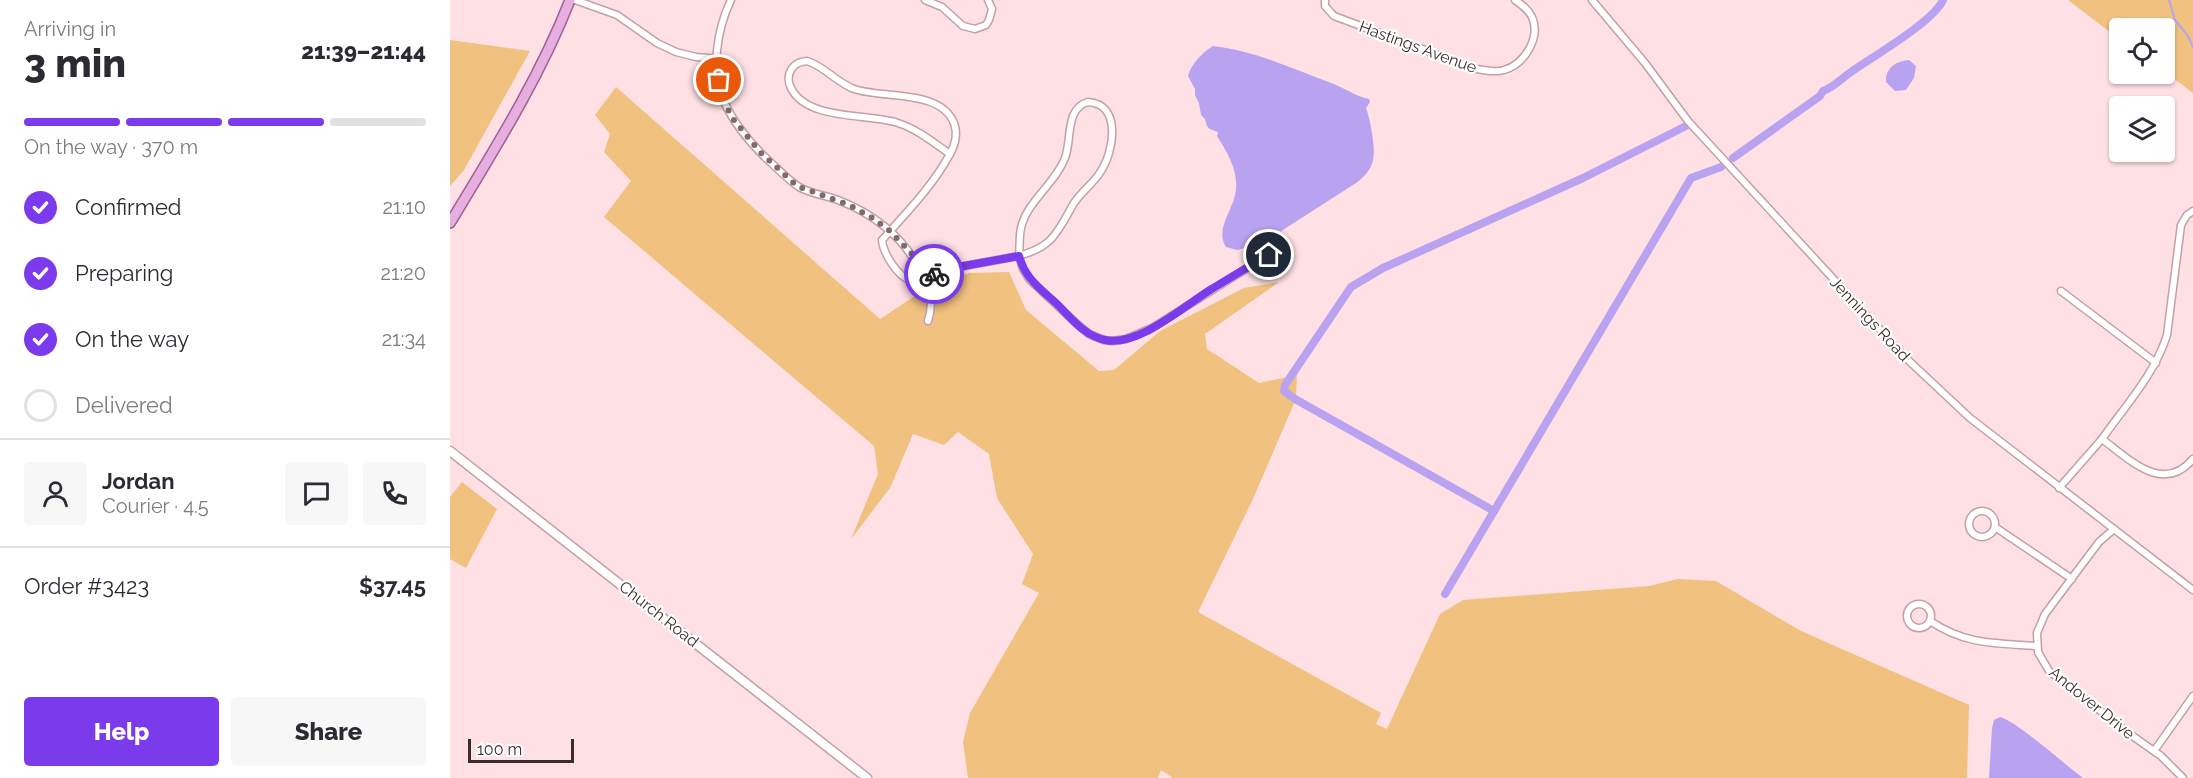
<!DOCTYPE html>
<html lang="en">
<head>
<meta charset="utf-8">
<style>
  :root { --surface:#fff; --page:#f7f7f7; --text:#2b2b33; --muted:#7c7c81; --line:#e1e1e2; --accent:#7c3aed }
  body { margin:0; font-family:Raleway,sans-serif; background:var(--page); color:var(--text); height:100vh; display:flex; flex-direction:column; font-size:22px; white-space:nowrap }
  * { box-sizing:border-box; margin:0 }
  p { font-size:20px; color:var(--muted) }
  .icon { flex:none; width:33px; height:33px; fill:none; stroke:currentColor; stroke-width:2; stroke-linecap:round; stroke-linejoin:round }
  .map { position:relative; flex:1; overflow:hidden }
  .drawer { display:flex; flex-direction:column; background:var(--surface); width:450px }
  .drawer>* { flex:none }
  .fabs { position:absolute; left:1659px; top:18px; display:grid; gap:12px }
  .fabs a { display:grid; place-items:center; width:66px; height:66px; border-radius:6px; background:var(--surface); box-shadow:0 2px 4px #0004; font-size:30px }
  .scale { position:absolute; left:18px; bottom:15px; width:106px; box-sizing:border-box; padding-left:6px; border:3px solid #3a2c2e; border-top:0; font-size:16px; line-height:21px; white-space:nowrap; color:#3a2c2e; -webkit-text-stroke:4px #fff; paint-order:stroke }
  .pin { position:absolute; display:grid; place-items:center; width:51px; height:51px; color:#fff; margin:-26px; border:3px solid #fff; border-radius:50%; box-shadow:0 2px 6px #0007 }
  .courier { position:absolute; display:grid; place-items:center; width:60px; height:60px; margin:-30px; border:4px solid #7c3aed; border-radius:50%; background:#fff; color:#222; box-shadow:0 2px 8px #0007 }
  .summary em { font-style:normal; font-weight:800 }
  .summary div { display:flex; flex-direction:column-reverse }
  .summary { display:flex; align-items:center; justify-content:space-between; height:102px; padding:0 24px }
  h1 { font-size:39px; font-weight:800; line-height:45px }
  .bar { display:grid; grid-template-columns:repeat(4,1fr); gap:9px 6px; align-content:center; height:72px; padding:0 24px }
  .bar i { height:8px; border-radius:4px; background:var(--line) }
  .bar .selected { background:var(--accent) }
  .bar p { grid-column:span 4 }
  .line { display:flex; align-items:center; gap:15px; padding:0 24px; border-top:2px solid var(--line) }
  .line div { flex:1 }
  .round { display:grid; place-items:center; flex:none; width:63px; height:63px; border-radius:6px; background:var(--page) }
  ol { padding:0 24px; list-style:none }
  li { display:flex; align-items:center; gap:18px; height:66px }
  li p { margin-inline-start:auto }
  li .icon { padding:6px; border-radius:50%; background:var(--accent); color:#fff; stroke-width:4 }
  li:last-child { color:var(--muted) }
  li i { width:33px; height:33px; border:3px solid var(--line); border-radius:50% }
  .cta { display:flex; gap:12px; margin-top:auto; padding:12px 24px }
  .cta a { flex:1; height:69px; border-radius:6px; background:var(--accent); color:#fff; font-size:24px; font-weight:800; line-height:69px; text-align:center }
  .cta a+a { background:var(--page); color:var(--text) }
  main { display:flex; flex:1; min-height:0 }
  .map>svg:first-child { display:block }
  .green { fill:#f0c17f }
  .water { fill:#b9a3f0 }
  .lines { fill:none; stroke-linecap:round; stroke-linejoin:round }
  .stream { stroke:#b9a3f0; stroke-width:2 }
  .canal { stroke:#b9a3f0; stroke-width:8 }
  .street-casing { stroke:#c39fa6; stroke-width:9 }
  .secondary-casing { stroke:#c39fa6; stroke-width:11 }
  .primary-casing { stroke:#9f5e94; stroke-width:12 }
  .street { stroke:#fff; stroke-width:6 }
  .secondary { stroke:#fff; stroke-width:8 }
  .primary { stroke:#e6afe0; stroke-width:9 }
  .done { stroke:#7f6b6e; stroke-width:6; stroke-dasharray:0 10.8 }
  .route { stroke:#7c3aed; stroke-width:8 }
  .labels { text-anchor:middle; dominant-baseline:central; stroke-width:4.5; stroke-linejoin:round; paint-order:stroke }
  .street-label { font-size:16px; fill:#3a2c2e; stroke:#fff }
</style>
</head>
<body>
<main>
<section class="drawer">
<div class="summary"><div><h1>3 min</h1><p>Arriving in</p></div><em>21:39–21:44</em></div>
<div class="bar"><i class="selected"></i><i class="selected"></i><i class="selected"></i><i></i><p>On the way · 370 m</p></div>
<ol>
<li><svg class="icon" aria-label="check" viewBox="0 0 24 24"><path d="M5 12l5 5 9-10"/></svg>Confirmed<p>21:10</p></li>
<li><svg class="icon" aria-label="check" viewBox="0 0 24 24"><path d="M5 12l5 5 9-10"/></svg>Preparing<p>21:20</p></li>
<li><svg class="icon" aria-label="check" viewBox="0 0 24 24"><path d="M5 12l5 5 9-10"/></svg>On the way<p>21:34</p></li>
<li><i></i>Delivered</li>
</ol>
<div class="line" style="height:108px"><a class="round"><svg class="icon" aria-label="person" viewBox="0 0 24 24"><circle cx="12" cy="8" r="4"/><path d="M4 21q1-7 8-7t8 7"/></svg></a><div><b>Jordan</b><p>Courier · 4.5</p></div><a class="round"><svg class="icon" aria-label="chat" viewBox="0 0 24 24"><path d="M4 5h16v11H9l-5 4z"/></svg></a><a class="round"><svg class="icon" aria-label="phone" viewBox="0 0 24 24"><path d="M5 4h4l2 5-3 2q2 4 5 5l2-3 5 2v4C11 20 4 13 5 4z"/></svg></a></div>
<div class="line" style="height:78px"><div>Order #3423</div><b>$37.45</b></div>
<div class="cta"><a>Help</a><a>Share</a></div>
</section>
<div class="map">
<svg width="1743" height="778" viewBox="0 0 1743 778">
  <rect width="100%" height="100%" fill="#fee0e5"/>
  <!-- green -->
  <g class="green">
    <polygon points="1618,0 1743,0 1743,93 1715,72 1714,28 1670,28 1669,39"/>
    <polygon points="0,40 80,51 14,170 0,186"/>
    <polygon points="166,87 430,319 483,284 519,273 559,272 576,310 649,371 664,370 710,331 794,288 829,282 755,334 757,349 809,383 847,375 846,399 802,501 748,612 931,713 926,724 937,729 990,614 1013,600 1199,586 1228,579 1266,581 1351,631 1519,705 1517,778 723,778 711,770 708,778 518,778 513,742 520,713 589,593 572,584 583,554 547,498 539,454 508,432 494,445 463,434 440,488 401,539 428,474 424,446 154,217 181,181 154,152 160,134 145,115"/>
    <polygon points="12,482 47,509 16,568 0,559 0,497"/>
  </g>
  <!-- water -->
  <g class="water">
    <path d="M763,46C803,50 843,69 881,83C895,88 905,96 919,99L920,102L916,108C920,119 926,148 923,160C921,170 914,177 906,183L811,244L787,250L776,247C764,228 785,209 786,189C788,170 777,152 767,136L768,132C759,129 757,129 755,119L751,115L749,103L745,95V89L738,76C741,64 753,52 763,46Z"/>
    <path d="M1459,60L1466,66L1464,78L1456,90L1445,91L1436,82C1435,68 1446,61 1459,60Z"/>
    <path d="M1550,717C1568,722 1614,764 1633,778H1539L1542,728L1544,720Z"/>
  </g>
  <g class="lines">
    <!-- stream -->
    <g class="stream">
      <polyline points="1719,0 1725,20 1738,36 1743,47"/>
      <polyline points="1271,167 1283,158"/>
    </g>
    <!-- canal -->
    <g class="canal">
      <path d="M1283,158L1370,96L1373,91C1384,87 1392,78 1401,72C1422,57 1483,22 1493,0"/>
      <polyline points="1044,511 845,399 834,391 835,385 901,287 933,268 1133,178 1238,125"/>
      <polyline points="995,594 1241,178 1271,167"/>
    </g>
    <!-- street casing -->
    <g class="street-casing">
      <g id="street">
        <polyline points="125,0 167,15 207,43 226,52 246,57 268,59"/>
        <path d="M281,0C267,29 260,72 274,102C284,123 301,144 318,160C328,169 338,180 349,187C361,194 375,195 388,200C422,213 453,236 469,269C478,287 485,300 478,321"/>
        <polyline points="475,0 492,7 513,26 525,29 536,25 539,20 542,9 538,0"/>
        <path d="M875,0V6L884,16L1026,69C1035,70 1045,73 1054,70C1075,64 1091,37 1082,17C1078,9 1072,5 1065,0"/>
        <polyline points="1142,0 1195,63 1238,121 1458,360 1520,418 1743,590"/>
        <path d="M357,61C374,66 386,82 404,89C434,99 490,89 504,123C508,134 505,145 500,154C484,143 467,129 448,123C418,113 357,121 341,88C338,82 338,75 341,70C345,63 350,62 357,61Z"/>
        <path d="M638,102C672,104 664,151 651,171C644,183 632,191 624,203C617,215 611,228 602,238C593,248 581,252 569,256C570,247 569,237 571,228C577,201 605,184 615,158C622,140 615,108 638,102Z"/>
        <path d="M500,154C482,187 456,213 432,240C433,253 448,277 460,280L509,267L569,256L573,269L580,280L626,323L639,334L654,340L662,341L676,339L702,328L834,245"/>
        <path d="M1743,211L1737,215L1731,225L1717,335C1705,374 1675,406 1652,439C1679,459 1713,495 1743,459"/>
        <polyline points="1611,291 1706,363"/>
        <polyline points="1609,488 1652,439"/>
        <circle cx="1532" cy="524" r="13"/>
        <polyline points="1545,527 1622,579"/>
        <polyline points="1664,529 1649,542 1595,614 1587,633 1588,652 1599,671 1684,737 1711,756 1733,778"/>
        <circle cx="1469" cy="616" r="12"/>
        <path d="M1480,621C1516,645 1545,643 1587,646"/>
        <polyline points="1704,751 1743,696"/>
      </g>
    </g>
    <!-- secondary casing -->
    <g class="secondary-casing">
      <polyline id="secondary" points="0,451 417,778"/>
    </g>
    <!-- primary casing -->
    <g class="primary-casing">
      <path id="primary" d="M0,223C44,150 89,79 120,0"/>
    </g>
    <!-- street -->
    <use href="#street" class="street"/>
    <!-- secondary -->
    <use href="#secondary" class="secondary"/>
    <!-- primary -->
    <use href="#primary" class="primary"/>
  </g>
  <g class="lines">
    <!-- done -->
    <polyline class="done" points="269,80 273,101 284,120 310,152 347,186 399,205 421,217 440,231 462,254 474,278 484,274"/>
    <!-- route -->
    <path class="route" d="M484,274L508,267L569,256C575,279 592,290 608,305C622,319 635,336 655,340C688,347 733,307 760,290C780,278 799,266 819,255"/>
  </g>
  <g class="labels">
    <!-- street labels -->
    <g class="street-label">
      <text transform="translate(968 47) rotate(20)">Hastings Avenue</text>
      <text transform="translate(1420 319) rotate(47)">Jennings Road</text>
      <text transform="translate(209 614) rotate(38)">Church Road</text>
      <text transform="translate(1642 703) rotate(39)">Andover Drive</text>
    </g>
  </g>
</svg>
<div class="fabs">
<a><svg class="icon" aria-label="locate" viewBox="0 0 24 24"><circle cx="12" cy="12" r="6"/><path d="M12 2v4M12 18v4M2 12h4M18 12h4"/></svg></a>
<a><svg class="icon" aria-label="layers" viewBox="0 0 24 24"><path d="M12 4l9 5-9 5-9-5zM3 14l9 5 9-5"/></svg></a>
</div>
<div class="scale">100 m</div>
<div class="pin" style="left:269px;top:80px;background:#ea580c"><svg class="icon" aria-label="bag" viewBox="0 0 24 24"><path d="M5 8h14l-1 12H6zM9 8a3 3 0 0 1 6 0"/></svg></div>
<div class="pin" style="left:819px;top:255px;background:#1f2937"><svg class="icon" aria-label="home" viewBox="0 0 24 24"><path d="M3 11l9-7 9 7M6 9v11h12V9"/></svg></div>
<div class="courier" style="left:484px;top:274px"><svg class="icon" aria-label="bike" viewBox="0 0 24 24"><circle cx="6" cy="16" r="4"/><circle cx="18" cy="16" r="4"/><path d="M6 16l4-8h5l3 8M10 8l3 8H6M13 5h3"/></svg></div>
</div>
</main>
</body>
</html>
